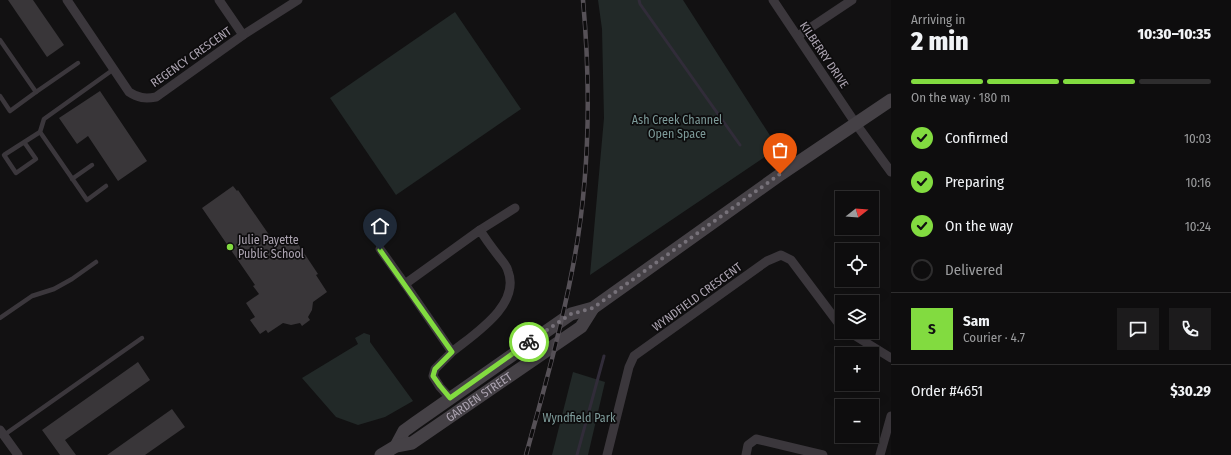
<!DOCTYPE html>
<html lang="en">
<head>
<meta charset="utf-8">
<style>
  :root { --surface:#0e0d0e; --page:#1c1b1c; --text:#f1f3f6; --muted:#9b9c9e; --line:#2e2d2e; --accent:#82db40 }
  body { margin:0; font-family:"Fira Sans Condensed",sans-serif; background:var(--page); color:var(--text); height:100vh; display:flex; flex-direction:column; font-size:15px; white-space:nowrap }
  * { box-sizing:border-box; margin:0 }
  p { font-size:13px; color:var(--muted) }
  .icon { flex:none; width:22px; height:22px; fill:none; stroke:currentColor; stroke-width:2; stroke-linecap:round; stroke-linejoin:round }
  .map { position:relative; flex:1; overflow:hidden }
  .side { display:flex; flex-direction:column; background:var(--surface); width:340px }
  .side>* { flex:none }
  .needle { width:26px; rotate:73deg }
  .fabs { position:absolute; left:835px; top:191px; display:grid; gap:8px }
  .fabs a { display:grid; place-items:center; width:44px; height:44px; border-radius:0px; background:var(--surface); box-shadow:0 4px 16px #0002,0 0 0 1px var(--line); font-size:20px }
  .pin { position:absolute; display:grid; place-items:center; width:34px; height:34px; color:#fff; margin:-41px -17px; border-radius:50% 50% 50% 0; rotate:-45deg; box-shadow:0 0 4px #0007 }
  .pin .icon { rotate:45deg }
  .courier { position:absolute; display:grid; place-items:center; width:40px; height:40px; margin:-20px; border:3px solid #82db40; border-radius:50%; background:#fff; color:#222; box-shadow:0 1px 5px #0007 }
  .head em { font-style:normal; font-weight:800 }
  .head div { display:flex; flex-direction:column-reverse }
  .head { display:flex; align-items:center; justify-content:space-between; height:68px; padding:0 20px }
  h1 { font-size:26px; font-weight:800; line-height:30px }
  .bar { display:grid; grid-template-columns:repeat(4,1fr); gap:6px 4px; align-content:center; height:48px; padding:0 20px }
  .bar i { height:5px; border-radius:3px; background:var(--line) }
  .bar .selected { background:var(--accent) }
  .bar p { grid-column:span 4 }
  .line { display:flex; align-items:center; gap:10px; padding:0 20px; border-top:1px solid var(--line) }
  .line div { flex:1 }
  .round { display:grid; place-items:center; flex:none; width:42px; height:42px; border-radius:0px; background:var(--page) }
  ol { padding:0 20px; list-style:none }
  li { display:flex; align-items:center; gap:12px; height:44px }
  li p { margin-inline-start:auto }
  li .icon { padding:4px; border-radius:50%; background:var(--accent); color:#111; stroke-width:4 }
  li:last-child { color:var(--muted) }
  li i { width:22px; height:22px; border:2px solid var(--line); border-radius:50% }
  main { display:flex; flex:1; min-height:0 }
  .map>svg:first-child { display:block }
  .green { fill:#222928 }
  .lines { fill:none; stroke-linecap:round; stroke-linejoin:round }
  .stream { stroke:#312c39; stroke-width:3 }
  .building { fill:#393639 }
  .lane { stroke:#3b373c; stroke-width:4.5 }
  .street { stroke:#3b373c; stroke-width:9 }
  .secondary { stroke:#454146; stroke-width:13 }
  .rail-casing { stroke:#565157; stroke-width:4.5 }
  .rail { stroke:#0d0c0d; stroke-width:3; stroke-dasharray:9; stroke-linecap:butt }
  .done { stroke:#767179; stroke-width:4; stroke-dasharray:0 7.2 }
  .route { stroke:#82db40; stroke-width:5 }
  .poi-dot { fill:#82db40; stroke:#0d0c0d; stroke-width:1.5 }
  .labels { text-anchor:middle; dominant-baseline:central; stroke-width:3.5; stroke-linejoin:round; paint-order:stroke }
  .street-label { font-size:12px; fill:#aca4b1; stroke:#0d0c0d }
  .park-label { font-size:12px; fill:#7d9a99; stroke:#0d0c0d }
  .poi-label { font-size:12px; fill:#aca4b1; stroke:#0d0c0d; text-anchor:start }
</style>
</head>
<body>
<main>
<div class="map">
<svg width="891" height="455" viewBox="0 0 891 455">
  <rect width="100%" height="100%" fill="#121112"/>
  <!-- green -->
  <g class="green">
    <polygon points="598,0 683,0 778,148 590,275 604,118 602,29"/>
    <polygon points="455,12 521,109 396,195 330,98"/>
    <polygon points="364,333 370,335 370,342 413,401 385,417 358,425 336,417 302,378 358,344 355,338"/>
    <polygon points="573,372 605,382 588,455 552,455"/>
  </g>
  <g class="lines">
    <!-- stream -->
    <g class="stream">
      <polyline points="639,0 640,4 740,145"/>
      <polyline points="577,455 604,356"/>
    </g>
  </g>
  <!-- building -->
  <g class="building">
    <polygon points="8,0 33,0 64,45 47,57"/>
    <polygon points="100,91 147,161 118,181 88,136 77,144 59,118"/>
    <polygon points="233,186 237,191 238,190 274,242 286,234 294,246 298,244 318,274 316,275 327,292 313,302 312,310 308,317 310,320 302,326 300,323 291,325 283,323 268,333 266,330 260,334 250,320 255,317 246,303 259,294 253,286 255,285 202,208"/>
    <polygon points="138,362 150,380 65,440 76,455 60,455 42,430"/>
    <polygon points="172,409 185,427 145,455 107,455"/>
  </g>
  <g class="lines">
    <!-- lane -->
    <g class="lane">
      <polyline points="0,40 36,92 10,111 0,96"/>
      <polyline points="36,92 78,63"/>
      <polyline points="24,142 36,159 16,173 4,155 40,132"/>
      <polyline points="72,179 92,165"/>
      <polyline points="106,186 87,200 40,132 44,119 114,69"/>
      <polyline points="0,318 32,296 54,289 72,279 96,262"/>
      <polyline points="4,435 142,338"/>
    </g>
    <!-- street -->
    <g class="street">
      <path d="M67,0L129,92C138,98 145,99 156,97L243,35L298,0"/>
      <polyline points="219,0 243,35"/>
      <polyline points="773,0 856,124 891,172"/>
      <polyline points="798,36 852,0"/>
      <polyline points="480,230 515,208"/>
      <polyline points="380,249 405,284"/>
      <polyline points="849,332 891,358"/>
      <path d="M450,398L440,387L433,376L435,369L452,352L405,284L480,230C486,240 493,249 500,258C503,262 507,266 508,271C521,305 474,334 452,352"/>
      <polyline points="0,430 18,455"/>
      <polyline points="607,455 629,367 634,356 767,261 781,255 791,260 842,328"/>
      <polyline points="746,455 748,445 756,439 823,455"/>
      <polyline points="880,455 891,416"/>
    </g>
    <!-- secondary -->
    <g class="secondary">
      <polyline points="396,446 404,431 415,423 571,314 593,308 781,174 891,100"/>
      <path id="s1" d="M381,455L396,446L412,443L581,327L593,308"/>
    </g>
    <!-- rail casing -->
    <g class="rail-casing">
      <path id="rail" d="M526,455C543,393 561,330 573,266C590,178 591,89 583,0"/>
    </g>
    <!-- rail -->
    <use href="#rail" class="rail"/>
  </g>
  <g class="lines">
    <!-- done -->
    <polyline class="done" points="529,342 571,314 593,308 780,174"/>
    <!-- route -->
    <polyline class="route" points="380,250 452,352 435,369 433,376 440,386 450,398 529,342"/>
  </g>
  <!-- markers -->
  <circle class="poi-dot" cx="230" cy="247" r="4"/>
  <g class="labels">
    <!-- street labels -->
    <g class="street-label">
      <text transform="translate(824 55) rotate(56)">KILBERRY DRIVE</text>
      <text transform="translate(191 57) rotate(-35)">REGENCY CRESCENT</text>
      <text transform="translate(697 297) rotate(-36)">WYNDFIELD CRESCENT</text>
      <text stroke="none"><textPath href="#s1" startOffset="115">GARDEN STREET</textPath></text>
    </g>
    <!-- park labels -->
    <g class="park-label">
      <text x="677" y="120">Ash Creek Channel<tspan x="677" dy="14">Open Space</tspan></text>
      <text x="579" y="418">Wyndfield Park</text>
    </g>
    <!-- poi labels -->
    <g class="poi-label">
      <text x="238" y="240">Julie Payette<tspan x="238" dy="14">Public School</tspan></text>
    </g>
  </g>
</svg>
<div class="fabs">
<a><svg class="needle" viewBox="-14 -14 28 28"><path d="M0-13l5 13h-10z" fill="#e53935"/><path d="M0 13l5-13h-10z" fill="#9b9c9e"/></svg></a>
<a><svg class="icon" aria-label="locate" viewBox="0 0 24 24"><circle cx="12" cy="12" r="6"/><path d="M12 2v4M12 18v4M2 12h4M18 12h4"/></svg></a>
<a><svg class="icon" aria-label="layers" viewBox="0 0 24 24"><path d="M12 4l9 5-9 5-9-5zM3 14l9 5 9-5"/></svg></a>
<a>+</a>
<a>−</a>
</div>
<div class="pin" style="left:780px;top:174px;background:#ea580c"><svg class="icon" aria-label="bag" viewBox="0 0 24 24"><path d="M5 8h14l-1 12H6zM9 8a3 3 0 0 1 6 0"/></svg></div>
<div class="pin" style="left:380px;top:250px;background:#1f2937"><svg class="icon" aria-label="home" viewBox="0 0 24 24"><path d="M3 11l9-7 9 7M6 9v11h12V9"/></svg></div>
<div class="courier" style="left:529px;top:342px"><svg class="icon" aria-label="bike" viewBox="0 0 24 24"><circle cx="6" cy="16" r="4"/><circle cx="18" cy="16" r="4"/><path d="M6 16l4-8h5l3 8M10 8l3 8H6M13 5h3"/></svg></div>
</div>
<section class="side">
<div class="head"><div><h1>2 min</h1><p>Arriving in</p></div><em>10:30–10:35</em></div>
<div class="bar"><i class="selected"></i><i class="selected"></i><i class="selected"></i><i></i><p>On the way · 180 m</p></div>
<ol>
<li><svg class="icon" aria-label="check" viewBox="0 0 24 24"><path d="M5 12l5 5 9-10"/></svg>Confirmed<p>10:03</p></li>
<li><svg class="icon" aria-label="check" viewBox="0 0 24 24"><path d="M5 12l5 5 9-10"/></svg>Preparing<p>10:16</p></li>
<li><svg class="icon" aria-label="check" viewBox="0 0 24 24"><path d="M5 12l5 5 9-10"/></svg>On the way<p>10:24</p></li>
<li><i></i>Delivered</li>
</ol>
<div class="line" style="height:72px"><b class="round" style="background:var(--accent);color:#111">S</b><div><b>Sam</b><p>Courier · 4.7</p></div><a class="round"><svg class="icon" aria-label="chat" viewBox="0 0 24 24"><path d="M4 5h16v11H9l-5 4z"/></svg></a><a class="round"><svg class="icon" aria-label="phone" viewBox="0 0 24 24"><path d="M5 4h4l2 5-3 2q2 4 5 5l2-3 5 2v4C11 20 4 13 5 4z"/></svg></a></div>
<div class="line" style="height:52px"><div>Order #4651</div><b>$30.29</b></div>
</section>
</main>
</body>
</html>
